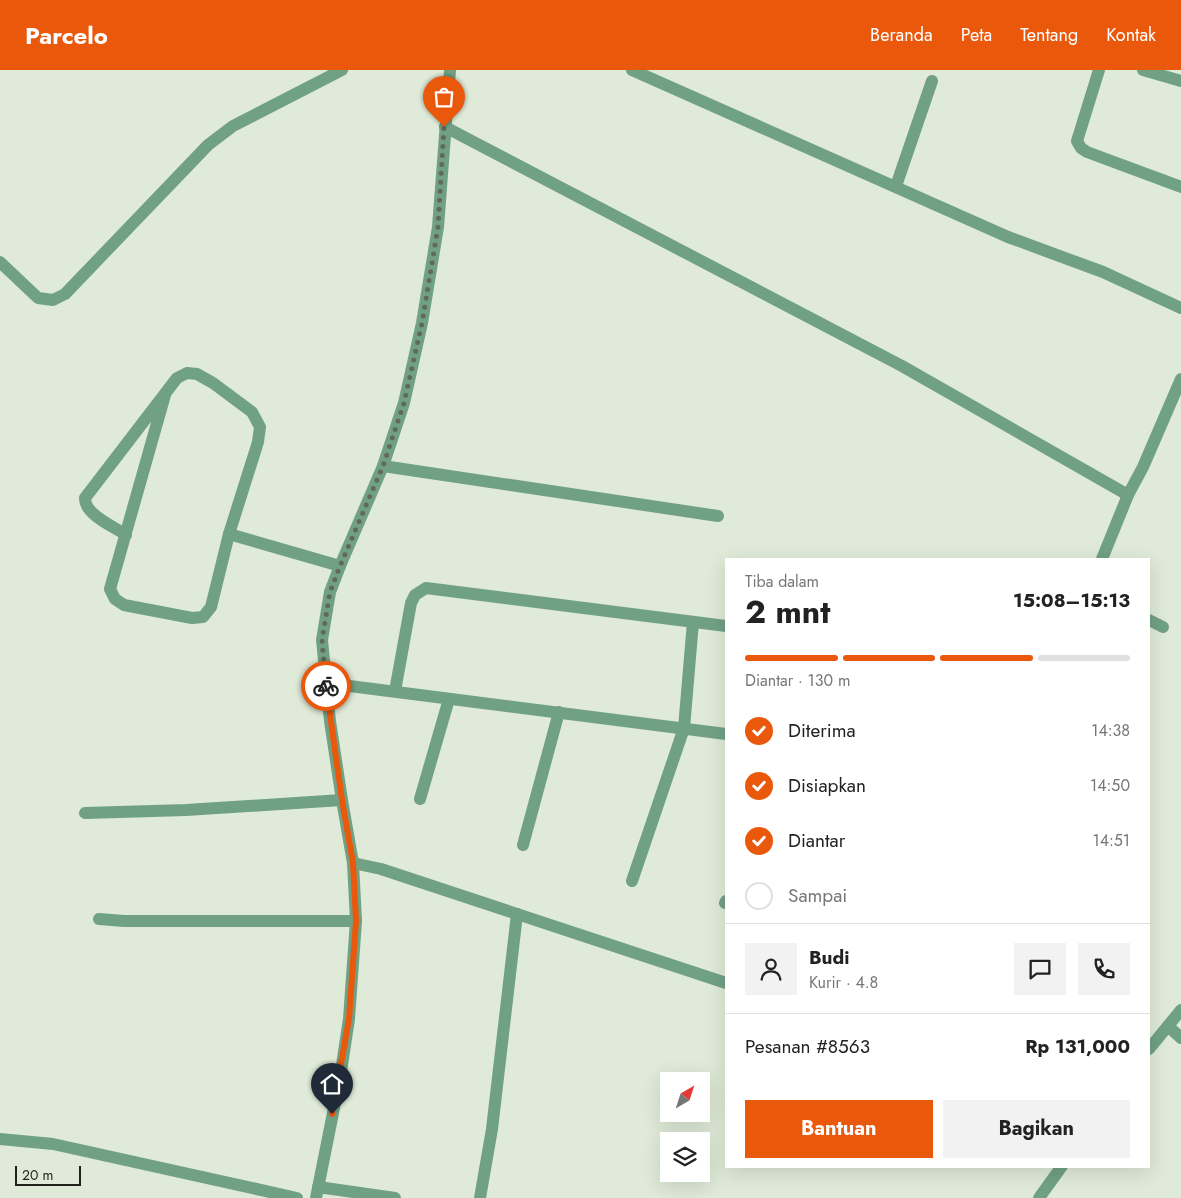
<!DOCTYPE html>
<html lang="id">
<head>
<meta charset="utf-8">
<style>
  :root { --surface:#fff; --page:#f2f2f2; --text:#222; --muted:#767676; --line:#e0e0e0; --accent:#ea580c }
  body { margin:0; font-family:Jost,sans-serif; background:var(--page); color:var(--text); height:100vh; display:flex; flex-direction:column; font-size:19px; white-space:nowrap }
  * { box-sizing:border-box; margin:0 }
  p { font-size:16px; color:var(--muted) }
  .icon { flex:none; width:28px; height:28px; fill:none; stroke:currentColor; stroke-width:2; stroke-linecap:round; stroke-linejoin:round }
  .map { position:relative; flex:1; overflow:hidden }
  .side { position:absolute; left:725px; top:488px; width:425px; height:610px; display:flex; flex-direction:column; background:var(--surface); border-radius:0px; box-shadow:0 5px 20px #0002 }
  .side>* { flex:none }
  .needle { width:32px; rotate:39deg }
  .fabs { position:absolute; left:660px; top:1002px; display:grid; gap:10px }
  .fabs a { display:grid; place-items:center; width:50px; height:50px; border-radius:0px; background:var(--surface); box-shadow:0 5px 20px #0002; font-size:25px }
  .scale { position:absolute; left:15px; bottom:12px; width:66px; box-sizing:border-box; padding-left:5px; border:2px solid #1e221b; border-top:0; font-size:14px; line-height:18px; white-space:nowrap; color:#1e221b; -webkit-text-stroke:4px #dfead8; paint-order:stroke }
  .pin { position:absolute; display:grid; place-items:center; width:42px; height:42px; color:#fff; margin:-51px -21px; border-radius:50% 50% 50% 0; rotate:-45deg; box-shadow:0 0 5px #0007 }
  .pin .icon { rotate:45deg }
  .courier { position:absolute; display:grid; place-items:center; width:50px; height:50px; margin:-25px; border:4px solid #ea580c; border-radius:50%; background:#fff; color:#222; box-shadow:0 1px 6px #0007 }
  .overview em { font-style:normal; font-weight:700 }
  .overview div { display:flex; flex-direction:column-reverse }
  .overview { display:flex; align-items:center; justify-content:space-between; height:85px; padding:0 20px }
  h1 { font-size:32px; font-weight:700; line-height:38px }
  .bar { display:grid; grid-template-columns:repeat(4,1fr); gap:8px 5px; align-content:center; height:60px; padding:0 20px }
  .bar i { height:6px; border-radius:4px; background:var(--line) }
  .bar .current { background:var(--accent) }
  .bar p { grid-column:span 4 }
  .line { display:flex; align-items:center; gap:12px; padding:0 20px; border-top:1px solid var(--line) }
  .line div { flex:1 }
  .round { display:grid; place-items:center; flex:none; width:52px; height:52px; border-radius:0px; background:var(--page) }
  ol { padding:0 20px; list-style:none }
  li { display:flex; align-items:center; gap:15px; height:55px }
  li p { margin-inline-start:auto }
  li .icon { padding:5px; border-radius:50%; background:var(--accent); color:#fff; stroke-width:4 }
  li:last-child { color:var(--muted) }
  li i { width:28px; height:28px; border:2px solid var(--line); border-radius:50% }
  .primary-button { display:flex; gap:10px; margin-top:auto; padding:10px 20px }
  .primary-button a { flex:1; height:58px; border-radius:0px; background:var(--accent); color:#fff; font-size:20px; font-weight:700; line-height:58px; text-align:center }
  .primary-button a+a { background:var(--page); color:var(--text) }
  header { display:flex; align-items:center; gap:30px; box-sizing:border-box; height:70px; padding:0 25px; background:var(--accent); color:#fff }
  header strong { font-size:24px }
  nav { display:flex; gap:28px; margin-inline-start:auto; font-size:18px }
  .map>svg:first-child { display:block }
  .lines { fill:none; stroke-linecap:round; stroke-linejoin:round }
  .street { stroke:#71a184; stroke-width:12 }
  .done { stroke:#62685d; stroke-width:5; stroke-dasharray:0 9 }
  .route { stroke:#ea580c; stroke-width:6 }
</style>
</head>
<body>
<header>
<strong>Parcelo</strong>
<nav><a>Beranda</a><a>Peta</a><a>Tentang</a><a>Kontak</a></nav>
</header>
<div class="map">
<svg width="1181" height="1128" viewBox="0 0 1181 1128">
  <rect width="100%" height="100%" fill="#dfead8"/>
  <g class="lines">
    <!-- street -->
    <g class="street">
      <polyline points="632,0 1008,167 1103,202 1181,238"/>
      <polyline points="1099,0 1077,71 1081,78 1087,82 1181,117"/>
      <polyline points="1143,0 1181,11"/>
      <polyline points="445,57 902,296 1128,425 1143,397 1181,309"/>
      <polyline points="896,116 932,11"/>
      <polyline points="0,192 38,228 53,230 65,224 208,75 233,56 342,0"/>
      <polyline points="383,396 718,446"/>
      <polyline points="229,464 340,496"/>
      <path d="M126,465C113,456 84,444 85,428L177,308L187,303L197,304L213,313L252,342L260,357L258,372L229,464L211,537L203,547L192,548L124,535L115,529L110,519L165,325"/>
      <polyline points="1102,489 1128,425"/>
      <polyline points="1149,550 1163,557"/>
      <polyline points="326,613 726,664"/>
      <polyline points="395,621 411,533 415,525 426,518 726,556"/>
      <polyline points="420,729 449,629"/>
      <polyline points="85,743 186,740 342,730"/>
      <polyline points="523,775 559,642"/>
      <polyline points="353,793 381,799 726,913"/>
      <polyline points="632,811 684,658 693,552"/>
      <polyline points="725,833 726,831"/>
      <polyline points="99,849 124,851 356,851"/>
      <polyline points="1168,956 1181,968"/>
      <polyline points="1149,979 1181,940"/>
      <polyline points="0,1069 53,1074 297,1128"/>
      <polyline points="318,1117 395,1128"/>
      <polyline points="316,1128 340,1008 349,949 356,851 353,793 342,730 330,651 322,570 330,522 340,496 383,396 404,333 422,253 438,157 450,0"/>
      <polyline points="480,1128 492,1059 517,844"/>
      <polyline points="1039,1128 1062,1096"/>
    </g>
  </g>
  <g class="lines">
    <!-- done -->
    <polyline class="done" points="326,616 322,570 330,522 340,496 383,396 404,333 422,253 438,157 444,57"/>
    <!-- route -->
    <polyline class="route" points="326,616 342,730 353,793 356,851 349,949 332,1044"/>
  </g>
</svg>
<div class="fabs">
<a><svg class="needle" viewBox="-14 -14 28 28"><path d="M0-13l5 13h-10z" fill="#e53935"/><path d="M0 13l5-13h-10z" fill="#767676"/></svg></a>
<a><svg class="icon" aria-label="layers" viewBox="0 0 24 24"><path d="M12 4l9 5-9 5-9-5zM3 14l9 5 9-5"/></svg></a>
</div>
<div class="scale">20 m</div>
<div class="pin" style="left:444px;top:57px;background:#ea580c"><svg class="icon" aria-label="bag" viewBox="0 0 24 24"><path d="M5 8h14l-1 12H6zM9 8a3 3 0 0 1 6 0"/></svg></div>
<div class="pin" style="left:332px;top:1044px;background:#1f2937"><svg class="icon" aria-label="home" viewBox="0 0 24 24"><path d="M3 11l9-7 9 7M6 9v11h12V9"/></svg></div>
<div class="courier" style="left:326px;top:616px"><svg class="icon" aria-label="bike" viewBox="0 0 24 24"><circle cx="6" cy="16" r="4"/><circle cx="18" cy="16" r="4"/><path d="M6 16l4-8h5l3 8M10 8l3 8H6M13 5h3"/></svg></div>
<section class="side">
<div class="overview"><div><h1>2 mnt</h1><p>Tiba dalam</p></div><em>15:08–15:13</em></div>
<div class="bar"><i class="current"></i><i class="current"></i><i class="current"></i><i></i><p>Diantar · 130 m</p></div>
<ol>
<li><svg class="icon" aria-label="check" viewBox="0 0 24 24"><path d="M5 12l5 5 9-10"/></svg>Diterima<p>14:38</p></li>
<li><svg class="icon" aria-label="check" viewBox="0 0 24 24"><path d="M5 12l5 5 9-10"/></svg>Disiapkan<p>14:50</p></li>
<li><svg class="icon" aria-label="check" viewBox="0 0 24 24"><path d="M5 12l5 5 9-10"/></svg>Diantar<p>14:51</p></li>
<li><i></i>Sampai</li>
</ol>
<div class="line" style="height:90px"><a class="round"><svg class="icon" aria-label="person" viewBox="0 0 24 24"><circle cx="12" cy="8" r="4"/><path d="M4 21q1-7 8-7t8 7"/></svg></a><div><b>Budi</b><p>Kurir · 4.8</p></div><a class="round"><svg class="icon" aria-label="chat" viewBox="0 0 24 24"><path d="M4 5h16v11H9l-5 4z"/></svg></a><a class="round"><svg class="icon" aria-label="phone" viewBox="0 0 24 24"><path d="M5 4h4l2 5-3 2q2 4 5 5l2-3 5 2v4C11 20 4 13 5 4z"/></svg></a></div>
<div class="line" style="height:65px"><div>Pesanan #8563</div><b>Rp 131,000</b></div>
<div class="primary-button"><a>Bantuan</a><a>Bagikan</a></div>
</section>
</div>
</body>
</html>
